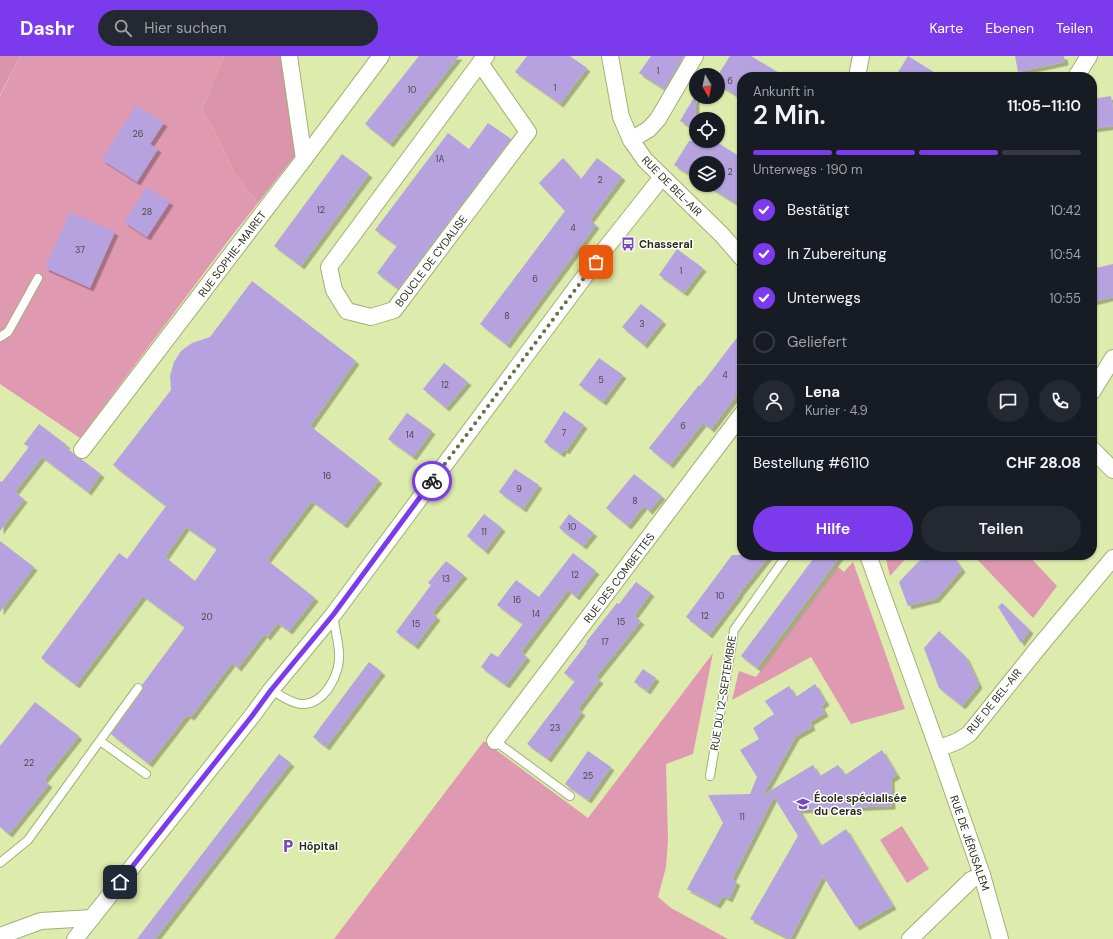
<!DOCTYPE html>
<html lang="de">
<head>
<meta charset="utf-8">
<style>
  :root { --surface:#171b24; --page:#242831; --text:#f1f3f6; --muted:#9ea1a6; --line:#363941; --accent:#7c3aed }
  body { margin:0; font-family:"DM Sans",sans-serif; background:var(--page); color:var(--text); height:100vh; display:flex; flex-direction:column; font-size:15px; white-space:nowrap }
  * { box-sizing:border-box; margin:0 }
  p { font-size:13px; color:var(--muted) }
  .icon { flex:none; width:22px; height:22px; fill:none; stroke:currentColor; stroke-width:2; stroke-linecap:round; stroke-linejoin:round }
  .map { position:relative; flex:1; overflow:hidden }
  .details { position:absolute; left:737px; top:16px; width:360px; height:488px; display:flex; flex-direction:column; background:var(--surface); border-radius:16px; box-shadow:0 1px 3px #0004 }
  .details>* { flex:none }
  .needle { width:26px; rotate:171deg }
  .controls { position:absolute; left:689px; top:12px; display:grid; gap:8px }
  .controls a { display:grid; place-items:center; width:36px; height:36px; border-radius:50%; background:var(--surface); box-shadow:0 1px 3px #0004; font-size:20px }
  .pin { position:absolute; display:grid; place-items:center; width:34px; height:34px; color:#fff; margin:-17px; border-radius:8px; box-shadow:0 2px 6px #0006 }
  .courier { position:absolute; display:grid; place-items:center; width:40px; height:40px; margin:-20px; border:3px solid #7c3aed; border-radius:50%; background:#fff; color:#222; box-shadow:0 1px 5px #0007 }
  .summary em { font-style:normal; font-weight:600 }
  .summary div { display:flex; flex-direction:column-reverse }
  .summary { display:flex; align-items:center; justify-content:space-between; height:68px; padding:0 16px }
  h1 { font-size:26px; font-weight:600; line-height:30px }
  .bar { display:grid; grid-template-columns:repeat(4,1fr); gap:6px 4px; align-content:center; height:48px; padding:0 16px }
  .bar i { height:5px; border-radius:3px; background:var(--line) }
  .bar .selected { background:var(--accent) }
  .bar p { grid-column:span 4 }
  .line { display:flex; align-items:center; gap:10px; padding:0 16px; border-top:1px solid var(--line) }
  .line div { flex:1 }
  .round { display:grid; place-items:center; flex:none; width:42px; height:42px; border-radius:21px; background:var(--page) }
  ol { padding:0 16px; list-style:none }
  li { display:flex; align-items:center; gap:12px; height:44px }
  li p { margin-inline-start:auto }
  li .icon { padding:4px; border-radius:50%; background:var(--accent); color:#fff; stroke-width:4 }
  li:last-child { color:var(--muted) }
  li i { width:22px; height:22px; border:2px solid var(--line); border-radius:50% }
  .button { display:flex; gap:8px; margin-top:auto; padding:8px 16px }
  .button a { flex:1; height:46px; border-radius:24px; background:var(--accent); color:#fff; font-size:16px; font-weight:600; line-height:46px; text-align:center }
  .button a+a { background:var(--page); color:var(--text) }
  header { display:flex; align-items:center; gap:24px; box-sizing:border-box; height:56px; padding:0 20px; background:var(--accent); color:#fff }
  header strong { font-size:19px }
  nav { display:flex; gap:22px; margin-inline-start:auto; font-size:14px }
  .search { width:280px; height:36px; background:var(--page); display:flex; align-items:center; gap:10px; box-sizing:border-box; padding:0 14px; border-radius:22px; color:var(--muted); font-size:15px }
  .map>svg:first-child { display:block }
  .green { fill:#df9ab1 }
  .forest { fill:#da94ab }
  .building { fill:#b5a2df; fill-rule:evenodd; filter:url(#shadow) }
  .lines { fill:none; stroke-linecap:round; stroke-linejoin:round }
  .lane-casing { stroke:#a2af73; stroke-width:10 }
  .street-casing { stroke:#a2af73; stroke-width:18 }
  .lane { stroke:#fff; stroke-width:8 }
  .street { stroke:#fff; stroke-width:16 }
  .done { stroke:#68704a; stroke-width:4; stroke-dasharray:0 7.2 }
  .route { stroke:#7c3aed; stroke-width:5 }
  .labels { text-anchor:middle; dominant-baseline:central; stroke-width:3; stroke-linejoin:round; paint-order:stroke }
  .number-label { font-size:9px; fill:#4c4a48 }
  .street-label { font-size:11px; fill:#292d15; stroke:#fff }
  .poi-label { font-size:11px; font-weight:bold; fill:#292d15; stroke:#fff; text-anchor:start }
</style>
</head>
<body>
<header>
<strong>Dashr</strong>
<div class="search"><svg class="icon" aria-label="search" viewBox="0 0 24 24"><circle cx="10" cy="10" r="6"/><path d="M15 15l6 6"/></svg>Hier suchen</div>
<nav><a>Karte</a><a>Ebenen</a><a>Teilen</a></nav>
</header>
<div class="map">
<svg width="1113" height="883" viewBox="0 0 1113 883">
  <defs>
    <filter id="shadow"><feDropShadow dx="3.5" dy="3.5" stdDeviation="0" flood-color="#0004"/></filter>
  </defs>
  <rect width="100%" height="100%" fill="#ddebac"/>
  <!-- green -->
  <g class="green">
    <polygon points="20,0 224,0 202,54 216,78 235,118 258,147 231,181 80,382 0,328 0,40"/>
    <polygon points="885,499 909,499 890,520"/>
    <polygon points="973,499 1028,499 1057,530 1033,562"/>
    <polygon points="853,506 905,653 851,668 811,601 732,644 739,615 756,621 838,511 844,516"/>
    <polygon points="713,597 693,698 666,708 668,784 666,811 658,841 671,852 728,883 334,883 484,685 588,762"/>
    <polygon points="902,770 929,813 907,827 880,784"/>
  </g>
  <!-- forest -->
  <g class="forest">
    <polygon points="0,0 20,0 0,39"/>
    <polygon points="224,0 282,0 297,97 258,147 235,118 216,78 202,54"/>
  </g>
  <!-- building -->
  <g class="building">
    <polygon points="419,0 459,0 390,88 365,68"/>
    <polygon points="527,0 570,0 587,12 560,48 515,16"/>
    <polygon points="651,0 684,0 664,33 639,17"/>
    <polygon points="730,0 751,0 786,21 742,21 742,43 718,28 718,19"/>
    <polygon points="908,0 942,21 895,21"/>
    <polygon points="1015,0 1064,0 1065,6 1018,16"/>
    <polygon points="696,38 696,74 680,65"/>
    <polygon points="1111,40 1113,53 1113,70 1092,73 1092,43"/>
    <polygon points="136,49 164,67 150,88 158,93 137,126 102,104"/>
    <polygon points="488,67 511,83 398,233 377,217 397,190 375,174 448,77 469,93"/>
    <polygon points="689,85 715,85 742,102 742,140 737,148 706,129 718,129 718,107 696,107 696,123 674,109"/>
    <polygon points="342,98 369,118 301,210 274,190"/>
    <polygon points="563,102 581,123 597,102 622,121 590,164 596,169 507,289 480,268 565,155 539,127"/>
    <polygon points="147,131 170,146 147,181 124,166"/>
    <polygon points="70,156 115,176 90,232 45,212"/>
    <polygon points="677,193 703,212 684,237 659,219"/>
    <polygon points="1113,208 1113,241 1092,246 1092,213"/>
    <path d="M252,225L356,305L310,370L379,424L344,469L312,445L267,504L315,542L289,575L278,567L267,581L264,578L238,612L232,607L191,661L187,659L149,708L111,678L142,635L143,632L142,629L185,571L143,540L76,629L41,602L119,497L127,503L166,450L113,409L171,334L170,320L174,306L181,295L192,287L210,281ZM186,471L217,493L195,525L165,501Z"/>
    <polygon points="641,248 663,265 644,289 622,271"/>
    <polygon points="742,275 742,332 711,373 703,367 670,409 649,392 699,329 700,330"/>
    <polygon points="599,302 623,319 603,346 579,329"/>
    <polygon points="444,307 468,326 446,352 423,333"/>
    <polygon points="564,355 584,369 566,395 564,393 561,398 544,386"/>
    <polygon points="407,357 432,375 413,401 388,383"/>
    <polygon points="39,368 67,389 65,391 73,397 76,401 81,403 101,418 88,436 42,401 15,436 24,443 0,475 0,425 2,426 29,391 24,388"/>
    <polygon points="515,413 539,429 523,453 499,436"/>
    <polygon points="634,418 662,440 649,455 644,450 628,470 606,452"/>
    <polygon points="484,458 502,472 485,495 467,480"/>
    <polygon points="569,458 594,477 583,490 559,472"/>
    <polygon points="0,485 34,511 0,556"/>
    <polygon points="573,497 596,515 576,541 568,534 521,596 527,601 506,629 481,611 491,597 498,601 523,568 497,549 516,524 539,541"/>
    <polygon points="732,499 770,499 739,538 740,538 709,579 686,561"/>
    <polygon points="816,499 841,499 757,612 741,600"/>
    <polygon points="937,499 952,499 962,513 936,543 908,550 899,526 919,505"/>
    <polygon points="446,505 464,519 432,557 437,561 415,590 396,576 431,529 428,527"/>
    <polygon points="636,526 651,537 634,560 641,565 596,621 600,624 578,653 582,656 548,703 527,688 575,625 564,617 587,587 586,586 617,547 619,548"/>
    <polygon points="1002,547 1030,574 1021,587 998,551"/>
    <polygon points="939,575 966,601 979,629 962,650 939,632 924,592"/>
    <polygon points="369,606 382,616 326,691 313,681"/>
    <polygon points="643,613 656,622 647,635 634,626"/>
    <polygon points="815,628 826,646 821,650 825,657 810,666 812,671 796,680 763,739 813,709 820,720 838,709 845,719 882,694 897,719 891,723 892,750 799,754 821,790 846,773 893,850 856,871 823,820 790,883 750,863 798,780 774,741 732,823 737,826 729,843 723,840 717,849 687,833 723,767 708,739 750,738 757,721 740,694 759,683 753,672 774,658 765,645 789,630 796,641"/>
    <polygon points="35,646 79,680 44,724 49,728 9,778 0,771 0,690"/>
    <polygon points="588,695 611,711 588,744 565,728"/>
    <polygon points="279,698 291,707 155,883 137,883"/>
  </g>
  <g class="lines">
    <!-- lane casing -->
    <g class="lane-casing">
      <g id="lane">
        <polyline points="0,281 8,276 38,222"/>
        <path d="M271,634C280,639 290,647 301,648C325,649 341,617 339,596C338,584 335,572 333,560"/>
        <polyline points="100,685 146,718"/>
        <polyline points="495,685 570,740"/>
        <polyline points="710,720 734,574 787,499"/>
        <polyline points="0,807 28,784 138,632"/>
      </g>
    </g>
    <!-- street casing -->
    <g class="street-casing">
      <g id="street">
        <polyline points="289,0 304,103"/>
        <polyline points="610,0 621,61 631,84 645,104 722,179 742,202"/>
        <polyline points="480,7 528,76 394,254 371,261 347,255 334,234 329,211 480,7 486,0"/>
        <polyline points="857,21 861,0"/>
        <polyline points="1076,21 1089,0"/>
        <polyline points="631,84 649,73 658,63 695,0"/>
        <polyline points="1092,336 1113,302"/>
        <polyline points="1092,393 1113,414"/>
        <polyline points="82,394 304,103 381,0"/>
        <polyline points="868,499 938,693 982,819 1000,883"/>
        <polyline points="495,685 742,358"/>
        <polyline points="938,693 958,685 969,678 1038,592 1113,502"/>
        <polyline points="0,880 41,865 92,862"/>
        <polyline points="75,883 252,660 271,634 333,559 605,193 662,121"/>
        <polyline points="910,883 971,824 982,819"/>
      </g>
    </g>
    <!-- lane -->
    <use href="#lane" class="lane"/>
    <!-- street -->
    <use href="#street" class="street"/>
  </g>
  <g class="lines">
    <!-- done -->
    <polyline class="done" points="432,425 596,206"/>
    <!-- route -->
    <polyline class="route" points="120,826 252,660 271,634 333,559 432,425"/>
  </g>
  <!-- icons -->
  <defs>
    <g id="bus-bare" transform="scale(1.08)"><path d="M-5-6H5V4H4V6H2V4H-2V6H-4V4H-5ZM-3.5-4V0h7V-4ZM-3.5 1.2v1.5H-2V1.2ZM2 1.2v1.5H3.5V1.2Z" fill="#7848c0" stroke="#fff" stroke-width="2.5" paint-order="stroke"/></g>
    <g id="school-bare" transform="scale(1.08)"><path d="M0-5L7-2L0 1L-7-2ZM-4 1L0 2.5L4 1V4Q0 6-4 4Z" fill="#7848c0" stroke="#fff" stroke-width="2.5" paint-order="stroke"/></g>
    <g id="parking-bare" transform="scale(1.08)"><path d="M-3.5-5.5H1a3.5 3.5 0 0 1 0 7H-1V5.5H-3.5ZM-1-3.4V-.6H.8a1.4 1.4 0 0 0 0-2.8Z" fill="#7848c0" stroke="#fff" stroke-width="2.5" paint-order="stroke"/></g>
  </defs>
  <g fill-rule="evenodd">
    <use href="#bus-bare" x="628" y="188"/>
    <use href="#school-bare" x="803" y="748"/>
    <use href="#parking-bare" x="288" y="790"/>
  </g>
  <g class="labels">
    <!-- number labels -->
    <g class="number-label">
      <text x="658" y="15">1</text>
      <text x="730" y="25">6</text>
      <text x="555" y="32">1</text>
      <text x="412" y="34">10</text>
      <text x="138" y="78">26</text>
      <text x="440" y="103">1A</text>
      <text x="730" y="116">2</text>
      <text x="600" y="124">2</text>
      <text x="321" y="154">12</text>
      <text x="147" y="156">28</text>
      <text x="573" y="172">4</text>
      <text x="80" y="194">37</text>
      <text x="681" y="215">1</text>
      <text x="535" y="223">6</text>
      <text x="507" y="260">8</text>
      <text x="642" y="268">3</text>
      <text x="725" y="319">4</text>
      <text x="601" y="324">5</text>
      <text x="445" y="329">12</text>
      <text x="683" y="370">6</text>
      <text x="564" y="377">7</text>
      <text x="410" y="379">14</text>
      <text x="327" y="420">16</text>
      <text x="519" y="433">9</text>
      <text x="635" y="445">8</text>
      <text x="572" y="471">10</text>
      <text x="484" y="476">11</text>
      <text x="575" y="519">12</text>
      <text x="446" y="523">13</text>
      <text x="720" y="540">10</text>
      <text x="517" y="544">16</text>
      <text x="536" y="558">14</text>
      <text x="705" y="560">12</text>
      <text x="207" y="561">20</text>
      <text x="621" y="566">15</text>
      <text x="416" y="568">15</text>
      <text x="605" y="586">17</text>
      <text x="555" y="672">23</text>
      <text x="29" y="707">22</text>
      <text x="588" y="720">25</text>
      <text x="742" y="761">11</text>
    </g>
    <!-- street labels -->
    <g class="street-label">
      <text transform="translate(672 130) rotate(45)">RUE DE BEL-AIR</text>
      <text transform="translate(232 198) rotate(-53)">RUE SOPHIE-MAIRET</text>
      <text transform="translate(431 205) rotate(-53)">BOUCLE DE CYDALISE</text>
      <text transform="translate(619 522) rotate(-53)">RUE DES COMBETTES</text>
      <text transform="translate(723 637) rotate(-81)">RUE DU 12-SEPTEMBRE</text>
      <text transform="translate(994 645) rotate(-51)">RUE DE BEL-AIR</text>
      <text transform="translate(970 787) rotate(71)">RUE DE JÉRUSALEM</text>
    </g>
    <!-- poi labels -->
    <g class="poi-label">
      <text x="639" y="188">Chasseral</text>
      <text x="814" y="742">École spécialisée<tspan x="814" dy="13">du Ceras</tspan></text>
      <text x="299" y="790">Hôpital</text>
    </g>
  </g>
</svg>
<div class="controls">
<a><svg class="needle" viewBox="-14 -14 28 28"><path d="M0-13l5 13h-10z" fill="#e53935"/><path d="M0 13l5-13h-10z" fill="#9ea1a6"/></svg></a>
<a><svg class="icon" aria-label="locate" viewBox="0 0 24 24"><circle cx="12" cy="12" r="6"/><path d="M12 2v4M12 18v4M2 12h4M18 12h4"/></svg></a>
<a><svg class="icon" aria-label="layers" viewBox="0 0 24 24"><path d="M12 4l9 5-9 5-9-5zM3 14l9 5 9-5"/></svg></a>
</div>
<div class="pin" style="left:596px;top:206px;background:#ea580c"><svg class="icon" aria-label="bag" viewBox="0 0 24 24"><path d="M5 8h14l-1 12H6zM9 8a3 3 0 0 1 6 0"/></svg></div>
<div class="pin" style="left:120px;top:826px;background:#1f2937"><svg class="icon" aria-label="home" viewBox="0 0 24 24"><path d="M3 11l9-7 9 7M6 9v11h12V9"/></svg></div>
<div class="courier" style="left:432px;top:425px"><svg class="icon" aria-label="bike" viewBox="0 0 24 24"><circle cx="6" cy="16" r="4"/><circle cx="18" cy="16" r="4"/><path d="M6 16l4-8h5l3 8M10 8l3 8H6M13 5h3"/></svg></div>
<section class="details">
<div class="summary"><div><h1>2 Min.</h1><p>Ankunft in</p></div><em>11:05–11:10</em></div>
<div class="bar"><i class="selected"></i><i class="selected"></i><i class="selected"></i><i></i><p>Unterwegs · 190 m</p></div>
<ol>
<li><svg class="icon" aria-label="check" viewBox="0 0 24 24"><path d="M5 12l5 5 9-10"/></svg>Bestätigt<p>10:42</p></li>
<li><svg class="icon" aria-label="check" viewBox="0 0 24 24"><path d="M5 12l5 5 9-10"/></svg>In Zubereitung<p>10:54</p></li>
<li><svg class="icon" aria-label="check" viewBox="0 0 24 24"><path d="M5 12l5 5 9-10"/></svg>Unterwegs<p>10:55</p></li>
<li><i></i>Geliefert</li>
</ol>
<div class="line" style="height:72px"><a class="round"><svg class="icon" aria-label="person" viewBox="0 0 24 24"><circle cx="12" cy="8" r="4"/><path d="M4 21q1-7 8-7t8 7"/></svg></a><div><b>Lena</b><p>Kurier · 4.9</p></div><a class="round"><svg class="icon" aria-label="chat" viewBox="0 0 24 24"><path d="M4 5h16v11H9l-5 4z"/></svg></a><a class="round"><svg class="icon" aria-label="phone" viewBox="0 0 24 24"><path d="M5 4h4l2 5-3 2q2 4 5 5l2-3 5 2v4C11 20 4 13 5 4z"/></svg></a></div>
<div class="line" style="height:52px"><div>Bestellung #6110</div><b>CHF 28.08</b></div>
<div class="button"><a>Hilfe</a><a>Teilen</a></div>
</section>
</div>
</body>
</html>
